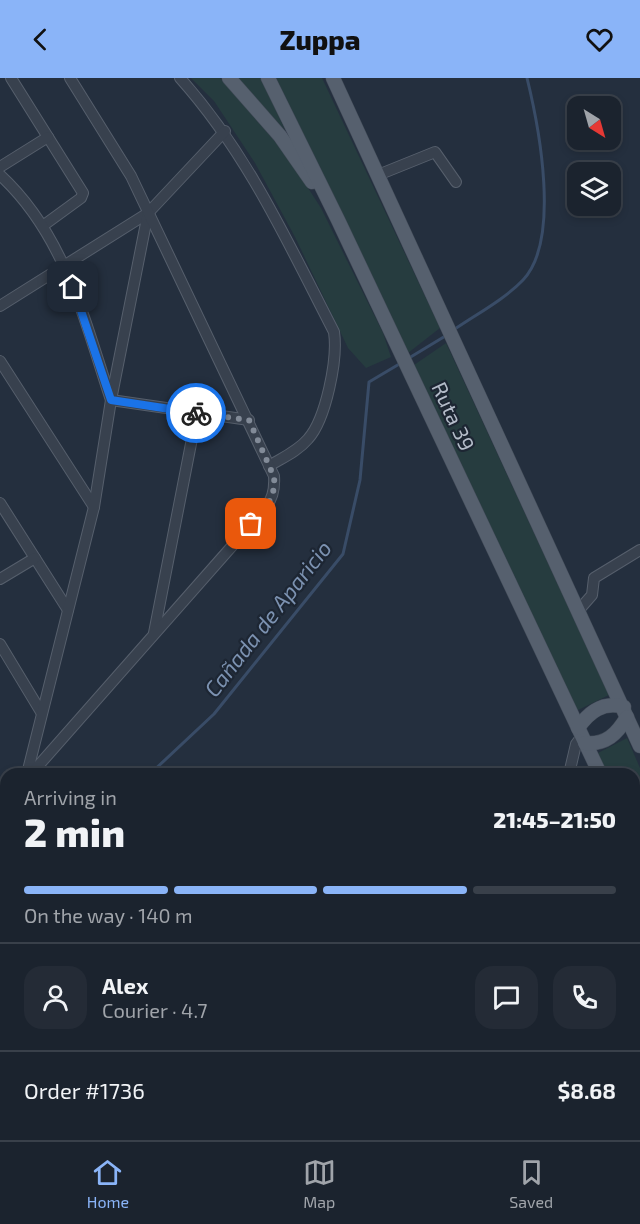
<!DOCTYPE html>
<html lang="en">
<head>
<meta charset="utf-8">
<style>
  :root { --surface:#1b232e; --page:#242b36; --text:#f1f3f6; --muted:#a0a4aa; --line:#39404a; --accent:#8ab4f8 }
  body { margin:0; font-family:"Exo 2",sans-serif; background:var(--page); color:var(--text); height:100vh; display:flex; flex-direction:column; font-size:22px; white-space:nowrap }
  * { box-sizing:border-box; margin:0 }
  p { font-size:20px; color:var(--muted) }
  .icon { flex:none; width:33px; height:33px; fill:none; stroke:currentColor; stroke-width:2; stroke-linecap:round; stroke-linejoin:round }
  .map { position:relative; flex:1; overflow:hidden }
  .panel { position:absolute; left:0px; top:690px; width:640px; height:372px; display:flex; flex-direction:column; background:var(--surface); border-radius:18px 18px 0 0; box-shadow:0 3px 9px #0003,0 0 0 2px var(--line) }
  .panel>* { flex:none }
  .needle { width:39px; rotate:143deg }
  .fabs { position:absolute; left:567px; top:18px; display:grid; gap:12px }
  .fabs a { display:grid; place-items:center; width:54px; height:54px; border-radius:12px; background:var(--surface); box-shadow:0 3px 9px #0003,0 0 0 2px var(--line); font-size:30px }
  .pin { position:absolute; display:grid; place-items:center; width:51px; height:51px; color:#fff; margin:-26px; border-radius:12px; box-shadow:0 3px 9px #0006 }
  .courier { position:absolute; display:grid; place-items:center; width:60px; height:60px; margin:-30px; border:4px solid #1a73e8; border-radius:50%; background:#fff; color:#222; box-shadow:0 2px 8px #0007 }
  .headline em { font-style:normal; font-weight:800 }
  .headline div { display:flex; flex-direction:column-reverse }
  .headline { display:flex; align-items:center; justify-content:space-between; height:102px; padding:0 24px }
  h1 { font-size:39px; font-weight:800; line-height:45px }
  .bar { display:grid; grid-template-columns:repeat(4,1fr); gap:9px 6px; align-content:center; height:72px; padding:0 24px }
  .bar i { height:8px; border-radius:4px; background:var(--line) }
  .bar .current { background:var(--accent) }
  .bar p { grid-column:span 4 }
  .line { display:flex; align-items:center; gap:15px; padding:0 24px; border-top:2px solid var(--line) }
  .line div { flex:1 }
  .round { display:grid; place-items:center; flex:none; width:63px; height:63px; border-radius:18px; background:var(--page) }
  header { display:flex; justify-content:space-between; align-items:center; height:78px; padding:0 24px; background:var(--accent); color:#111; font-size:27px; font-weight:800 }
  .dock { display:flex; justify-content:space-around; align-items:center; height:84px; border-top:2px solid var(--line); background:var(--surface); font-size:16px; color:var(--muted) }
  .dock a { display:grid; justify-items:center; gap:3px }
  .dock .current { color:var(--accent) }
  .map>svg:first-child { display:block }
  .green { fill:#263c3f }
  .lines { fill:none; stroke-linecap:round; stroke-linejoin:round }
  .stream { stroke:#394c67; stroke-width:3 }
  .minor-casing { stroke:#565f6c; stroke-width:12 }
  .major-casing { stroke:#414a57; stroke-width:15 }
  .minor { stroke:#38414e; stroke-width:10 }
  .major { stroke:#56606e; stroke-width:14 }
  .done { stroke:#828b98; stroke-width:6; stroke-dasharray:0 10.8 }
  .route { stroke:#1a73e8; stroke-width:8 }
  .labels { text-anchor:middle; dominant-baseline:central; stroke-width:4.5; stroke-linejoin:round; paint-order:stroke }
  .street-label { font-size:21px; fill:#b4bcc9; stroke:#1d2633 }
  .water-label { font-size:22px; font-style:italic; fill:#7c92b1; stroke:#1d2633 }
</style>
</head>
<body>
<header><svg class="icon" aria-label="back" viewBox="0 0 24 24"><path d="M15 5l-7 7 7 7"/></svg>Zuppa<svg class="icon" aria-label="heart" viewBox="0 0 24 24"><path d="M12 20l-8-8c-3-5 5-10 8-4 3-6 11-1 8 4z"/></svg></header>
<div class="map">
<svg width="640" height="1062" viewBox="0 0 640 1062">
  <rect width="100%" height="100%" fill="#242f3e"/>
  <!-- green -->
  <g class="green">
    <polygon points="191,0 220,0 286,76 321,130 383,255 391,279 366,290 348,270 295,159 255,85 214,23"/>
    <polygon points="236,0 261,0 285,52"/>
    <polygon points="274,0 322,0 440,250 408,275"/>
    <polygon points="446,265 609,617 576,633 414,287"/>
    <polygon points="627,660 640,690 640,764 635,754 634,696 606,696 596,676"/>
    <polygon points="0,743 6,753 6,808 0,815"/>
  </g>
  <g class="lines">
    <!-- stream -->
    <g class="stream">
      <path d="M452,253C475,237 504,222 523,202C561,162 539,49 527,0"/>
      <polyline points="409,280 447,257"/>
      <polyline points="150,696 214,636 343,476 360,402 369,304 401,285"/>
      <polyline points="0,834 6,829"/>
    </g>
    <!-- minor casing -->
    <g class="minor-casing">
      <g id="minor">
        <polyline points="11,0 83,115 81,120 44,147"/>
        <path d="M180,0C248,76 288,165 334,254C338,281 326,341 308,361C298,373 282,380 269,388"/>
        <polyline points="0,89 48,59"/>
        <path d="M0,97C65,157 84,241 111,322L249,342"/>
        <polyline points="378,97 435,74 456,104"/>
        <polyline points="0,228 148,135 225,53"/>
        <polyline points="0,283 94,429"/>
        <polyline points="0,425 68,532"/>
        <polyline points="0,501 35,480"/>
        <polyline points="578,533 592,517 594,500 640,472"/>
        <polyline points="154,555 197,335"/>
        <polyline points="0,566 41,634"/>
        <polyline points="27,696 94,429 111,322 148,135"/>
        <path d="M31,696L263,433C272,422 275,413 274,398L131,98L70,0"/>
        <polyline points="569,696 576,666 582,658"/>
        <polyline points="0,713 6,715"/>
        <polyline points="634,835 640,847"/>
        <polyline points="634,884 640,877"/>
        <polyline points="634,1027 640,1020"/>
        <polyline points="363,1056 367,1062"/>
        <polyline points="278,1062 283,1056"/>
        <polyline points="499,1062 504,1056"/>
        <polyline points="609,1062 613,1056"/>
      </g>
    </g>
    <!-- major casing -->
    <g class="major-casing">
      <g id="major">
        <polyline points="229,0 280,58 312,104"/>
        <polyline points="268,0 338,142 600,696"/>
        <polyline points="333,0 640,668"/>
        <path d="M578,650C589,634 603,623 624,629"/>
        <path d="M585,665C606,667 617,656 627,639"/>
        <polyline points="634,768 640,778"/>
        <polyline points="639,1062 640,1061"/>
      </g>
    </g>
    <!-- minor -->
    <use href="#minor" class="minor"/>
    <!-- major -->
    <use href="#major" class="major"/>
  </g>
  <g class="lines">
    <!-- done -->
    <path class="done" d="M196,335L249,342L274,399C276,420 265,431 251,446"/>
    <!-- route -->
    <polyline class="route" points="73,209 111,322 196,335"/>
  </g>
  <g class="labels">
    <!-- street labels -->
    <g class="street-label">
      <text transform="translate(454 338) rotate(65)">Ruta 39</text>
    </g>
    <!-- water labels -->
    <g class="water-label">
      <text transform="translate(267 540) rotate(-52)">Cañada de Aparicio</text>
    </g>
  </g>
</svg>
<div class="fabs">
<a><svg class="needle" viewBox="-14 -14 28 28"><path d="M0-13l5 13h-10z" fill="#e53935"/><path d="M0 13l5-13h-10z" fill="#a0a4aa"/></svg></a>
<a><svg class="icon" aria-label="layers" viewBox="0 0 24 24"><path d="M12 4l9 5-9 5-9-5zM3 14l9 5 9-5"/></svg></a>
</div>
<div class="pin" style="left:251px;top:446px;background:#ea580c"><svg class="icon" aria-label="bag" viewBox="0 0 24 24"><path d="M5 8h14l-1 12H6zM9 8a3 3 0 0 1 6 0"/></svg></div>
<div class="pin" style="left:73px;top:209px;background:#1f2937"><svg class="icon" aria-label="home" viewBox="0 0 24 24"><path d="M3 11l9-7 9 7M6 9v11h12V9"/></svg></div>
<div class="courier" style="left:196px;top:335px"><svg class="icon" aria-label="bike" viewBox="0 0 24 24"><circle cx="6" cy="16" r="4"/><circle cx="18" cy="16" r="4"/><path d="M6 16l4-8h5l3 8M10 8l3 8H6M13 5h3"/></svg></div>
<section class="panel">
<div class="headline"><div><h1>2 min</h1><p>Arriving in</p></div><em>21:45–21:50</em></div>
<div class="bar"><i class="current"></i><i class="current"></i><i class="current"></i><i></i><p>On the way · 140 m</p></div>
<div class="line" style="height:108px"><a class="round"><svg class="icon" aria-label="person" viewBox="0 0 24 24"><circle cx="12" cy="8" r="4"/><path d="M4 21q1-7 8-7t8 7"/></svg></a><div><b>Alex</b><p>Courier · 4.7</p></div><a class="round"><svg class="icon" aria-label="chat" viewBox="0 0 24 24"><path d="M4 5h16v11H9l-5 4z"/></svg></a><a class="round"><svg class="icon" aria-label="phone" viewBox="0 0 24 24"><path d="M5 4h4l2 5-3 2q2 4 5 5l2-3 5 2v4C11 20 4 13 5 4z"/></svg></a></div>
<div class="line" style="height:78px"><div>Order #1736</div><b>$8.68</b></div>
</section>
</div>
<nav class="dock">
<a class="current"><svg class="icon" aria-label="home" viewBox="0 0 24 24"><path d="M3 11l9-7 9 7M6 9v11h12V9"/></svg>Home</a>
<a><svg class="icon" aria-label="map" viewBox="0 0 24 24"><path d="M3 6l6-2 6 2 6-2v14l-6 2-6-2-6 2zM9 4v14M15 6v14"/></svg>Map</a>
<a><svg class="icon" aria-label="saved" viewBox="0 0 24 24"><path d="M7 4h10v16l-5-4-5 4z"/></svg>Saved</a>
</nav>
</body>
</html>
